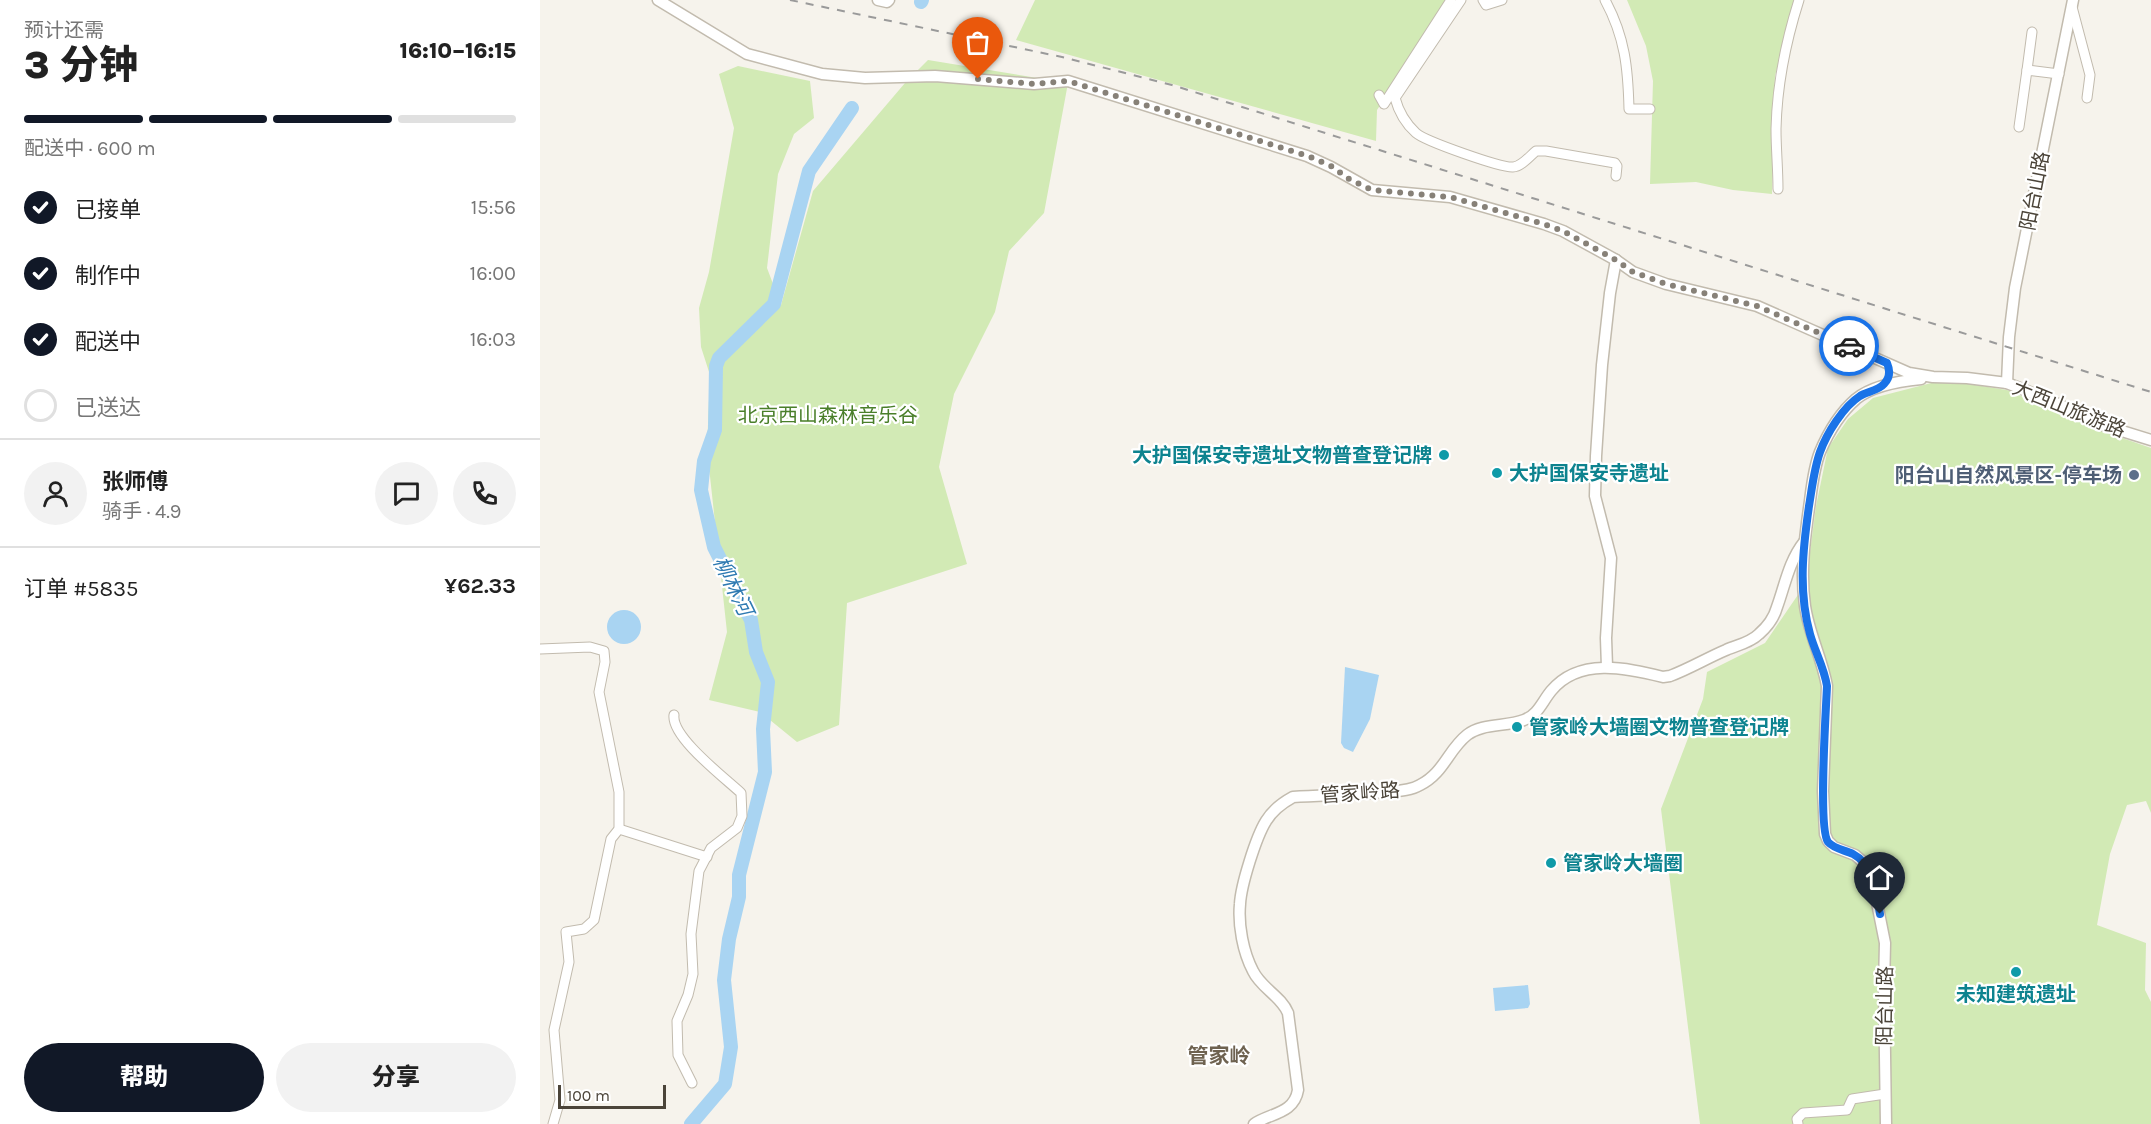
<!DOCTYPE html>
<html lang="zh">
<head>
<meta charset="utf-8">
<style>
  :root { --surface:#fff; --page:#f2f2f2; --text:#222; --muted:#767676; --line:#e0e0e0; --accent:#111827 }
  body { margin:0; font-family:Karla,"Noto Sans SC",sans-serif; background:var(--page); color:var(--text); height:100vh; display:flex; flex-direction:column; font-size:22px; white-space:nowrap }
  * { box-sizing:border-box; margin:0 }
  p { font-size:20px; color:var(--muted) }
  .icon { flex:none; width:33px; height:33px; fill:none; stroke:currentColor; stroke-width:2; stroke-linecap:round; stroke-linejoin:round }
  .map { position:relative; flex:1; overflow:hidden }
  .details { display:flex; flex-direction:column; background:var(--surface); width:540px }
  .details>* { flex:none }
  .scale { position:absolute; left:18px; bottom:15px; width:108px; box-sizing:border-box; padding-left:6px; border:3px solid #4b4439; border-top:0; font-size:16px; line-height:21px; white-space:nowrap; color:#4b4439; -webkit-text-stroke:4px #fff; paint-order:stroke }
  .pin { position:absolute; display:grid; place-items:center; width:51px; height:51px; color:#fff; margin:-62px -26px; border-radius:50% 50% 50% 0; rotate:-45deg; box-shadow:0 0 6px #0007 }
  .pin .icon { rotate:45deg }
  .courier { position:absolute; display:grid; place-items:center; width:60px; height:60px; margin:-30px; border:4px solid #1a73e8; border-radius:50%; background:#fff; color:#222; box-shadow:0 2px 8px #0007 }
  .head em { font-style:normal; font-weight:800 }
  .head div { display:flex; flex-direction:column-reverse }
  .head { display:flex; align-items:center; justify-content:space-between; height:102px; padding:0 24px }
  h1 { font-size:39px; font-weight:800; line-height:45px }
  .bar { display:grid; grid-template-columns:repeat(4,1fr); gap:9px 6px; align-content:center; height:72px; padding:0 24px }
  .bar i { height:8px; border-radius:4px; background:var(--line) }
  .bar .selected { background:var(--accent) }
  .bar p { grid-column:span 4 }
  .line { display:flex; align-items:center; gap:15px; padding:0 24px; border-top:2px solid var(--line) }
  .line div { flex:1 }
  .round { display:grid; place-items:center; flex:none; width:63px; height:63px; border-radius:32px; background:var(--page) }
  ol { padding:0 24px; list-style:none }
  li { display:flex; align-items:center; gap:18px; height:66px }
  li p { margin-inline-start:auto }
  li .icon { padding:6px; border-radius:50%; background:var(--accent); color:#fff; stroke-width:4 }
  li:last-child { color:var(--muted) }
  li i { width:33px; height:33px; border:3px solid var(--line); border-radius:50% }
  .button { display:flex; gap:12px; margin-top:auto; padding:12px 24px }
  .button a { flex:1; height:69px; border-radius:36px; background:var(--accent); color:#fff; font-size:24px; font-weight:800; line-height:69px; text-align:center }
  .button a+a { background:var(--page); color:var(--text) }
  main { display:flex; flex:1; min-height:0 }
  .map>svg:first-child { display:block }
  .green { fill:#d2eab5 }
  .water { fill:#a9d4f2 }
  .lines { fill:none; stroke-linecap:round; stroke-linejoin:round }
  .river { stroke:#a9d4f2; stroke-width:14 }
  .minor-casing { stroke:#c2bbae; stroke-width:11 }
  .tertiary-casing { stroke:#c2bbae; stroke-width:13 }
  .minor { stroke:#fff; stroke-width:9 }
  .tertiary { stroke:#fff; stroke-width:10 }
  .rail { stroke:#9a9a9a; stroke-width:2; stroke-dasharray:8 8; stroke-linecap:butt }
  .done { stroke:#878178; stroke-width:6; stroke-dasharray:0 10.8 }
  .route { stroke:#1a73e8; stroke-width:8 }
  .culture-dot { fill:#0f9aa8; stroke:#fff; stroke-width:2 }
  .service-dot { fill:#5c6f8a; stroke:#fff; stroke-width:2 }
  .labels { text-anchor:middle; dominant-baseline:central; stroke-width:4.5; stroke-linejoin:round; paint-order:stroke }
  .street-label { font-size:20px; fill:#4b4439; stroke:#fff }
  .park-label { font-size:20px; fill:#4a7f2a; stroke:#fff }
  .culture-label { font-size:20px; font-weight:bold; fill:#0d838f; stroke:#fff; text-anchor:start }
  .service-label { font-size:20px; font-weight:bold; fill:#4e5e75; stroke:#fff; text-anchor:end }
  .water-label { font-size:21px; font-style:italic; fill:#2e7ab2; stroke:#fff }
  .neighbourhood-label { font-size:21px; font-weight:bold; fill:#6e6250; stroke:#fff }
</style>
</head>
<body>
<main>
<section class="details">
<div class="head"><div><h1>3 分钟</h1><p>预计还需</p></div><em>16:10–16:15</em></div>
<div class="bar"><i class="selected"></i><i class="selected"></i><i class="selected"></i><i></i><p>配送中 · 600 m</p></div>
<ol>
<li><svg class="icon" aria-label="check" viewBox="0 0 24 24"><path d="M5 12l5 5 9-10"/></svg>已接单<p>15:56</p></li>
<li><svg class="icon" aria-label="check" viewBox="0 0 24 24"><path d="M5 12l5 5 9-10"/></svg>制作中<p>16:00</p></li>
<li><svg class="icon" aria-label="check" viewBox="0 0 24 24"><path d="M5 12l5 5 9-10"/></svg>配送中<p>16:03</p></li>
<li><i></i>已送达</li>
</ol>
<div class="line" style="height:108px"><a class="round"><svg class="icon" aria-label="person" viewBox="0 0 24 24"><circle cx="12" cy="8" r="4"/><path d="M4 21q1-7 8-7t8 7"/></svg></a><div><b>张师傅</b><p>骑手 · 4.9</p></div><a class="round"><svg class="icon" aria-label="chat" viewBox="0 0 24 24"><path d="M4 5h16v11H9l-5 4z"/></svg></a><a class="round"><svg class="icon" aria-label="phone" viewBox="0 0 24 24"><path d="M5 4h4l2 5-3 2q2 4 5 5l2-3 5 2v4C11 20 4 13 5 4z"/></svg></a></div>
<div class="line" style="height:78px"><div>订单 #5835</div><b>¥62.33</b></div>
<div class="button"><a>帮助</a><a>分享</a></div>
</section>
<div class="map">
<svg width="1611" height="1124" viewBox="0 0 1611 1124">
  <rect width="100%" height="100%" fill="#f6f3ec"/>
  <!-- green -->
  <g class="green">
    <polygon points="495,0 909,0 837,110 836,141 476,40"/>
    <polygon points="1087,0 1254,0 1235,76 1232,194 1193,190 1156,182 1110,184 1113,81 1106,46"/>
    <polygon points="388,60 528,83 504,213 469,251 455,312 414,394 399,467 427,564 307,603 299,725 257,742 220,712 169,700 187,632 167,449 170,375 161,347 159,308 169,272 194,128 179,74 198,66 270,81 274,118 254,134 238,174 227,268 241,305 273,191 365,83"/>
    <polygon points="1403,380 1467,390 1565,432 1611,448 1611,813 1606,801 1587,805 1570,854 1557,925 1606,943 1605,990 1611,1002 1611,1124 1160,1124 1121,809 1163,699 1167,672 1225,643 1266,583 1276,506 1288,448 1308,419 1333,398"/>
  </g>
  <!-- water -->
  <g class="water">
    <circle cx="84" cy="627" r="17"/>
    <polygon points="805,667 839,675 830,719 813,752 804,748 801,743"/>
    <polygon points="988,985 990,1004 988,1008 955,1011 953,988"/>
  </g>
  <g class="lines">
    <!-- river -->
    <g class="river">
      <polyline points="381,2 382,0"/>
      <polyline points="151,1124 185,1084 191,1047 184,980 189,939 199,897 199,875 225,772 223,729 228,682 216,652 211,620 174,547 161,490 164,461 175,430 176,366 179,358 234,304 269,171 312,108"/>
    </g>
    <!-- minor casing -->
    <g class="minor-casing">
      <g id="minor">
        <path d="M921,0L855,98C859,113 865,123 876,133C885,141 961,168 973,167C981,167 990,156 996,151H1006L1075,163L1077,166L1076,176"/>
        <polyline points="943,0 946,5 962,0"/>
        <path d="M1065,0C1085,37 1088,68 1089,109H1110"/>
        <polyline points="1532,7 1550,75 1547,98"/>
        <polyline points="1487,70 1492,32"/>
        <polyline points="839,95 844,104 911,0"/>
        <polyline points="1479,127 1487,70 1519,74"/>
        <path d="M1238,189C1238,169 1236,149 1236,129C1237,85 1246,41 1259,0"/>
        <polyline points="0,649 50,647 64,651 65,662 59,692 79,792 79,829 71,839 54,920 44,929 26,932 29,962 14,1030 20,1100 13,1124"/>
        <path d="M134,715C131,737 185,778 201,793L202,816L197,828L171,848L159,871L151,934L153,974L148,995L137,1021L138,1055L152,1083"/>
        <polyline points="79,829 167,857"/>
        <polyline points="1258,1124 1257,1119 1263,1113 1307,1110 1312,1099 1345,1094"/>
      </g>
    </g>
    <!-- tertiary casing -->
    <g class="tertiary-casing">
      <g id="tertiary">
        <polyline points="118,0 207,54 282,74 325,78 395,76 494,84 528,81 767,156 791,167 832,190 910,197 1004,224 1023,231 1076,260 1093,272 1126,284 1217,306 1369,373 1393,377 1427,378 1467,383 1512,401 1556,423 1611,440"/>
        <polyline points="338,0 347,2 349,0"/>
        <polyline points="1467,383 1469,337 1475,288 1533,0"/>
        <polyline points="1067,667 1066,638 1071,558 1055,496 1056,456 1062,365 1070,293 1076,260"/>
        <path d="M714,1124C730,1113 754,1114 758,1090L748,1013C741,996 721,988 713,971C703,952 698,925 700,904C701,885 716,837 726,821C732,811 742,803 753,797C784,795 814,795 845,792C856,791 870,791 880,785C904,773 908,750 927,735C942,723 966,727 984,720C998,715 1002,702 1011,691C1039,657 1086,668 1123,677L1130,676C1149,669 1167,658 1186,650C1197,645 1210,643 1219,634C1227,627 1234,618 1237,607C1245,585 1249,561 1264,542"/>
        <path d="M1346,1124L1344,987L1345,943L1331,873L1322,861L1315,855L1294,847L1288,841L1285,834L1283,791L1287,686C1282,658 1269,634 1265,606C1260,571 1265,536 1270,501C1272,485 1274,467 1280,452C1288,433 1301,412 1316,399C1333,385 1360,381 1381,379"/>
      </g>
    </g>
    <!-- minor -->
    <use href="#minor" class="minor"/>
    <!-- tertiary -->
    <use href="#tertiary" class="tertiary"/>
    <!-- rail -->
    <polyline class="rail" points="250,0 522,57 632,85 1611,392"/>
  </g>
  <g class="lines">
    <!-- done -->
    <polyline class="done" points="438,79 494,84 528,81 768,156 791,166 809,179 832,190 910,197 1004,224 1023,231 1076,260 1093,272 1126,284 1217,306 1309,346"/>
    <!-- route -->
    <path class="route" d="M1309,346L1347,363C1350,370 1350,378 1344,384C1339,390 1327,392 1320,396C1303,407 1287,433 1280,452C1274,469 1272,488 1269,506C1263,548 1258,591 1270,634C1275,652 1284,667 1287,686C1286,710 1278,828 1288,842C1294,849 1305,850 1313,854C1334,865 1336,893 1340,914"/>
  </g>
  <!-- markers -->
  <g class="culture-dot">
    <circle cx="904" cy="455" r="6"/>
    <circle cx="957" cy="473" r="6"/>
    <circle cx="977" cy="727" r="6"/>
    <circle cx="1011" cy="863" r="6"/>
    <circle cx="1476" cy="972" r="6"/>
  </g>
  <circle class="service-dot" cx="1594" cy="475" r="6"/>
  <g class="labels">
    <!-- street labels -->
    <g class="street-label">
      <text transform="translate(1495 191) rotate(-79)">阳台山路</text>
      <text transform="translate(1529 409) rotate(22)">大西山旅游路</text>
      <text transform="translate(820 793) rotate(-4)">管家岭路</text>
      <text transform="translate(1345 1006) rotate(-89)">阳台山路</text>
    </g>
    <!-- park labels -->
    <g class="park-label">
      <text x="288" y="415">北京西山森林音乐谷</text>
    </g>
    <!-- culture labels -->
    <g class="culture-label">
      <text x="892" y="455" text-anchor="end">大护国保安寺遗址文物普查登记牌</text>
      <text x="969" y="473">大护国保安寺遗址</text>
      <text x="989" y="727">管家岭大墙圈文物普查登记牌</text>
      <text x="1023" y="863">管家岭大墙圈</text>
      <text x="1476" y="994" text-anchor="middle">未知建筑遗址</text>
    </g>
    <!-- service labels -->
    <g class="service-label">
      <text x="1582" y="475">阳台山自然风景区-停车场</text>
    </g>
    <!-- water labels -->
    <g class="water-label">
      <text transform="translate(193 586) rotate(64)">柳林河</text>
    </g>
    <!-- neighbourhood labels -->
    <g class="neighbourhood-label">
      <text x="679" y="1056">管家岭</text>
    </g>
  </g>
</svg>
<div class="scale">100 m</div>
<div class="pin" style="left:438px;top:79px;background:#ea580c"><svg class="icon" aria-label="bag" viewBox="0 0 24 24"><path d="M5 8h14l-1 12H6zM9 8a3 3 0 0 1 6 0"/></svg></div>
<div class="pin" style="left:1340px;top:914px;background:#1f2937"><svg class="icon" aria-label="home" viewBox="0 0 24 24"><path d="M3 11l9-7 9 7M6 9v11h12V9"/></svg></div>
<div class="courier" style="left:1309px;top:346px"><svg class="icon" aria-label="car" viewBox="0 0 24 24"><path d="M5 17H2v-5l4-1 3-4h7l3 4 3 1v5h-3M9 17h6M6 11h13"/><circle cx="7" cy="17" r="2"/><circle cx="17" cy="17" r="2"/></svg></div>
</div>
</main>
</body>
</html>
